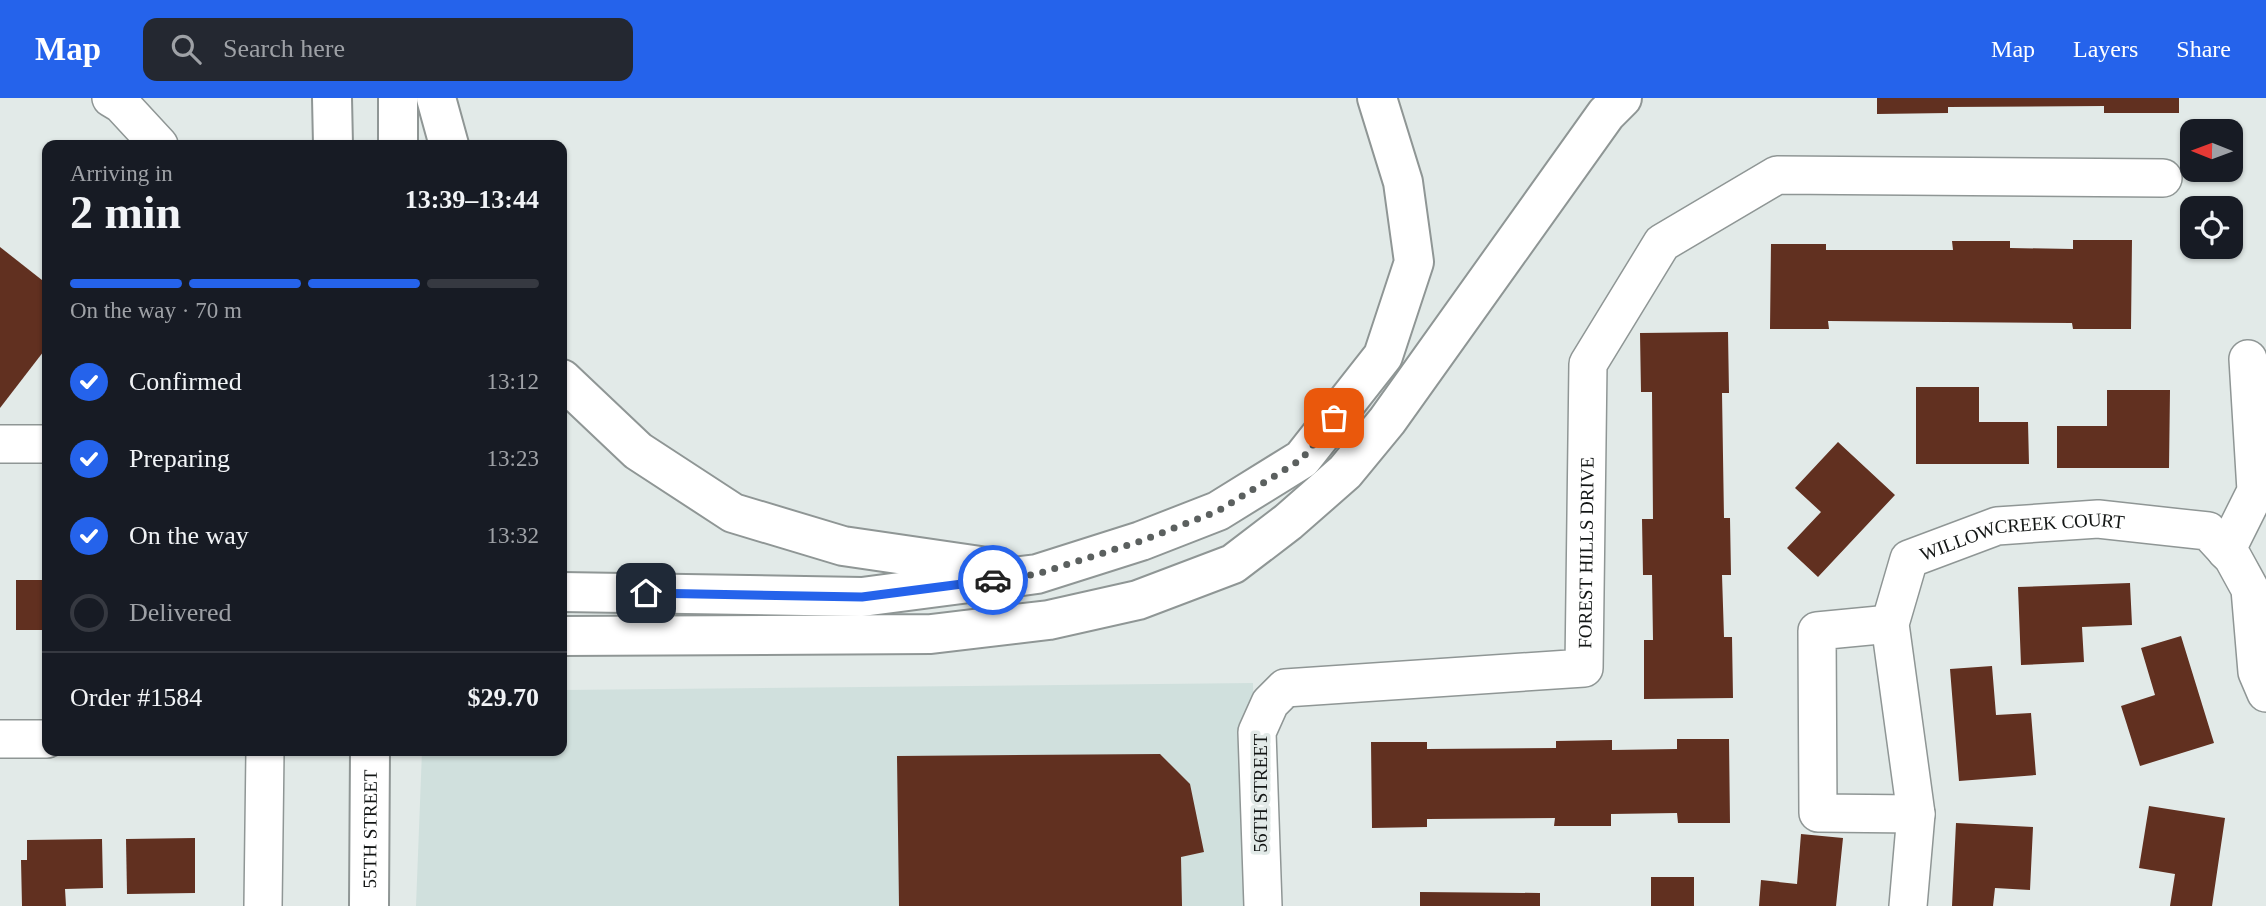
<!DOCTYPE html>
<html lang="en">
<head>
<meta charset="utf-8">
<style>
  :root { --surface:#171b24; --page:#242831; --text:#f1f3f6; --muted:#9ea1a6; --line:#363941; --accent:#2563eb }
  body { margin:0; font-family:Georgia,serif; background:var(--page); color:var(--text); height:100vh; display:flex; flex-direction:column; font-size:26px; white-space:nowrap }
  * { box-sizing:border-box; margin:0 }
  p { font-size:23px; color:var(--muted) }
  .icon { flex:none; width:38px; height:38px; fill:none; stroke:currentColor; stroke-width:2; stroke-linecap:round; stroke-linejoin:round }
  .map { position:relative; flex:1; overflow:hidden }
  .drawer { position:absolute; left:42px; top:42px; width:525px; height:616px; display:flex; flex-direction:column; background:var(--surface); border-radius:14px; box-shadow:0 2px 5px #0004 }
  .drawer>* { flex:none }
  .needle { width:46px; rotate:271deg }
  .fabs { position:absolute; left:2180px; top:21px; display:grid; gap:14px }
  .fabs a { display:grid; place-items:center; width:63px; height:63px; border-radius:14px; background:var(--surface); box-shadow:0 2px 5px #0004; font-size:35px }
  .pin { position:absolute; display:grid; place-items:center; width:60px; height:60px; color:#fff; margin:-30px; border-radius:14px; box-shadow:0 4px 10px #0006 }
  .courier { position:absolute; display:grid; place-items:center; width:70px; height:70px; margin:-35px; border:5px solid #2563eb; border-radius:50%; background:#fff; color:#222; box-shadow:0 2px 9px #0007 }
  .head em { font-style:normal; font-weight:700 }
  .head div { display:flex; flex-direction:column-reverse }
  .head { display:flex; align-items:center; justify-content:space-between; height:119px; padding:0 28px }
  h1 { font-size:46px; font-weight:700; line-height:52px }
  .bar { display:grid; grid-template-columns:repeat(4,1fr); gap:10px 7px; align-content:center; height:84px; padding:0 28px }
  .bar i { height:9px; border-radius:5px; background:var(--line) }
  .bar .on { background:var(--accent) }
  .bar p { grid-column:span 4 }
  .line { display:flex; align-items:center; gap:18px; padding:0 28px; border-top:2px solid var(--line) }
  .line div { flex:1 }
  ol { padding:0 28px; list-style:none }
  li { display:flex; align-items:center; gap:21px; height:77px }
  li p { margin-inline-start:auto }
  li .icon { padding:7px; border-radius:50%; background:var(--accent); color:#fff; stroke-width:4 }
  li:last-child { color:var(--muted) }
  li i { width:38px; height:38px; border:4px solid var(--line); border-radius:50% }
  header { display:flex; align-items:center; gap:42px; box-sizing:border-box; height:98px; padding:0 35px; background:var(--accent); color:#fff }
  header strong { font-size:33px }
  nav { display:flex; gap:38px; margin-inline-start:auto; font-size:24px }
  .search { width:490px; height:63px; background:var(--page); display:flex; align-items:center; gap:18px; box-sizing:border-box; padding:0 24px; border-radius:14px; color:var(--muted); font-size:26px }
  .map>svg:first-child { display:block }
  .built { fill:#d0e0dd }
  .building { fill:#613020 }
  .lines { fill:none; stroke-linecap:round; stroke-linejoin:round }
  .minor-casing { stroke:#8f9695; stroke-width:40 }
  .major-casing { stroke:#8f9695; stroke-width:42 }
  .highway-casing { stroke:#8f9695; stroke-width:42 }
  .minor { stroke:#fff; stroke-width:37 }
  .major { stroke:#fff; stroke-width:38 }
  .highway { stroke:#fff; stroke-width:38 }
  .done { stroke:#5b605f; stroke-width:7; stroke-dasharray:0 12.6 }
  .route { stroke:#2563eb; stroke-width:9 }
  .labels { text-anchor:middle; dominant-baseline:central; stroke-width:7; stroke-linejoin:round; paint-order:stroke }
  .street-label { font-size:19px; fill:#131615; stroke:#e2eae8 }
</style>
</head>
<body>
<header>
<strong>Map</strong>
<div class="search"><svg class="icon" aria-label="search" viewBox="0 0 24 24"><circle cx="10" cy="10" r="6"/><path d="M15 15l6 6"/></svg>Search here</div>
<nav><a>Map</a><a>Layers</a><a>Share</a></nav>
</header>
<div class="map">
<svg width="2266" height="808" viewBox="0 0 2266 808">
  <rect width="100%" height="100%" fill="#e2eae8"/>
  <!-- built -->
  <polygon class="built" points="1253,585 1257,808 416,808 422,653 562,653 562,592"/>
  <!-- building -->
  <g class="building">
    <polygon points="1877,0 2179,0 2179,15 2104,15 2104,8 1948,9 1948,15 1877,16"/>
    <polygon points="2073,142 2132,142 2131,231 2073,231 2072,225 1828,223 1829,231 1770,231 1771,146 1826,146 1826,152 1953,152 1952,143 2010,143 2010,150 2073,151"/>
    <polygon points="0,149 47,186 47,249 0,310"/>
    <polygon points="1728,234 1729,295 1722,295 1724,420 1730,420 1731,477 1722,477 1724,539 1732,539 1733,600 1644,601 1644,542 1653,542 1652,477 1643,477 1642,421 1653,421 1652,294 1641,294 1640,235"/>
    <polygon points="1916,289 1979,289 1979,324 2028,324 2029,366 1916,366"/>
    <polygon points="2107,292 2170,292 2169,370 2057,370 2057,328 2107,328"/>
    <polygon points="1838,344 1895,397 1818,479 1787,450 1821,414 1795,390"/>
    <rect x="16" y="482" width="31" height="50"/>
    <polygon points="2130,485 2132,527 2082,529 2084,564 2021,567 2018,489"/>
    <polygon points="2181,538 2214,645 2140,668 2121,608 2155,597 2141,550"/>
    <polygon points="1992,568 1996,617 2031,615 2036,677 1959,683 1950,571"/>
    <polygon points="1677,641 1729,641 1730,725 1678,725 1677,715 1611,716 1611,728 1554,728 1555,720 1427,721 1427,729 1372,730 1371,644 1427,644 1427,651 1556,650 1556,643 1612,642 1612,652 1677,651"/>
    <polygon points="1160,656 1190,686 1204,754 1181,759 1182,808 899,808 897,658"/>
    <polygon points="2149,708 2225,720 2212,808 2170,808 2175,776 2139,770"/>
    <polygon points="1956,725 2033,729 2030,792 1995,790 1993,808 1952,808"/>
    <polygon points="1801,736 1843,740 1836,808 1759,808 1761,782 1797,786"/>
    <polygon points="195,740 195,795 127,796 126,741"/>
    <polygon points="102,741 103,790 65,791 66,808 22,808 21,762 27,762 27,742"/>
    <rect x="1651" y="779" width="43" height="29"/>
    <polygon points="1420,794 1540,795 1540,808 1420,808"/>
  </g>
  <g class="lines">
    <!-- minor casing -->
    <g class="minor-casing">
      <g id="minor">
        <polyline points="111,0 121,6 159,47"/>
        <polyline points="0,346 47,346"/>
        <polyline points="2226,453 2256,393 2248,261"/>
        <polyline points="1890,526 1817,533 1818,715 1916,716"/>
        <polyline points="0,641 47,641"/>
        <polyline points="263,808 265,653"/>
        <path id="s1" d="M1263,808L1257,634L1270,605L1285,590L1584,570L1588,266L1662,145L1777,77L2163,80"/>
        <path id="s2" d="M1908,808L1916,716L1890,526L1909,461L1997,428L2098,421L2208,433L2233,460L2250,491L2257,574L2266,595"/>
      </g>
    </g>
    <!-- major casing -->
    <g class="major-casing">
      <g id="major">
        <polyline points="332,0 333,47"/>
        <polyline points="398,0 398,47"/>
        <path id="s3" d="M369,808L370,653"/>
      </g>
    </g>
    <!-- highway casing -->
    <g class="highway-casing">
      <g id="highway">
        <polyline points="436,0 449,47"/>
        <polyline points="562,281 638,353 733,415 843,448 987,469"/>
        <polyline points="562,494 862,499 1037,476 1141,443 1218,413 1302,361 1383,258 1414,164 1403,84 1377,0"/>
        <polyline points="562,538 931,536 1049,522 1138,502 1233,466 1288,424 1345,374 1387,323 1606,16 1622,0"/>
      </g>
    </g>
    <!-- minor -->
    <use href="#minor" class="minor"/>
    <!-- major -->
    <use href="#major" class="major"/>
    <!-- highway -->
    <use href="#highway" class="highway"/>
  </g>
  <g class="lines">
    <!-- done -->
    <polyline class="done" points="993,482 1037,476 1141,443 1218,413 1302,361 1334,320"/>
    <!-- route -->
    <polyline class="route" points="646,495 862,499 993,482"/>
  </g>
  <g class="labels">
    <!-- street labels -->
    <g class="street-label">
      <text stroke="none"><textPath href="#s2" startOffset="469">WILLOWCREEK COURT</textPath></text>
      <text stroke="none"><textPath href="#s1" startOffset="642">FOREST HILLS DRIVE</textPath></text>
      <text transform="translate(1260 695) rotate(-90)">56TH STREET</text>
      <text stroke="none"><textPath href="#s3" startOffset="77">55TH STREET</textPath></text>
    </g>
  </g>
</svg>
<div class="fabs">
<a><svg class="needle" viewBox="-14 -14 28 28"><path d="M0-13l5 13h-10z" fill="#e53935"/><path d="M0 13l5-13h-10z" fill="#9ea1a6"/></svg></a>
<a><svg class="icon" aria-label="locate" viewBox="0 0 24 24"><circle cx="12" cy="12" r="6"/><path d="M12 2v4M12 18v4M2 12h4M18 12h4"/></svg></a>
</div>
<div class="pin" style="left:1334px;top:320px;background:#ea580c"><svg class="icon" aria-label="bag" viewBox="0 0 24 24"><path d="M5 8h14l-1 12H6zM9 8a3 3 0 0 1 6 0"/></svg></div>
<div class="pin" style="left:646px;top:495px;background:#1f2937"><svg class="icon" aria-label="home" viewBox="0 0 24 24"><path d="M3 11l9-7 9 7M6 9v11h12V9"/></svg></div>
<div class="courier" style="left:993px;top:482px"><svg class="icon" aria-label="car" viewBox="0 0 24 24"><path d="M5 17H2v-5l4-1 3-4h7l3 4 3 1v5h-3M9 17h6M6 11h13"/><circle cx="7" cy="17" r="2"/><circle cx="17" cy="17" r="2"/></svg></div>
<section class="drawer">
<div class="head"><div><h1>2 min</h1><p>Arriving in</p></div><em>13:39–13:44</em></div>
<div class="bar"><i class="on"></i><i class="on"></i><i class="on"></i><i></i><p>On the way · 70 m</p></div>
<ol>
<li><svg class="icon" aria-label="check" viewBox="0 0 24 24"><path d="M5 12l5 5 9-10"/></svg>Confirmed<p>13:12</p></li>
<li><svg class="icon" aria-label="check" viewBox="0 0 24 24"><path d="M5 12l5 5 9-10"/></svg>Preparing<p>13:23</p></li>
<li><svg class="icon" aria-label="check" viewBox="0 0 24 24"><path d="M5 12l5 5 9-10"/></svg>On the way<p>13:32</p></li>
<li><i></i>Delivered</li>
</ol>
<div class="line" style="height:91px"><div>Order #1584</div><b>$29.70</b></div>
</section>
</div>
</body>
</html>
